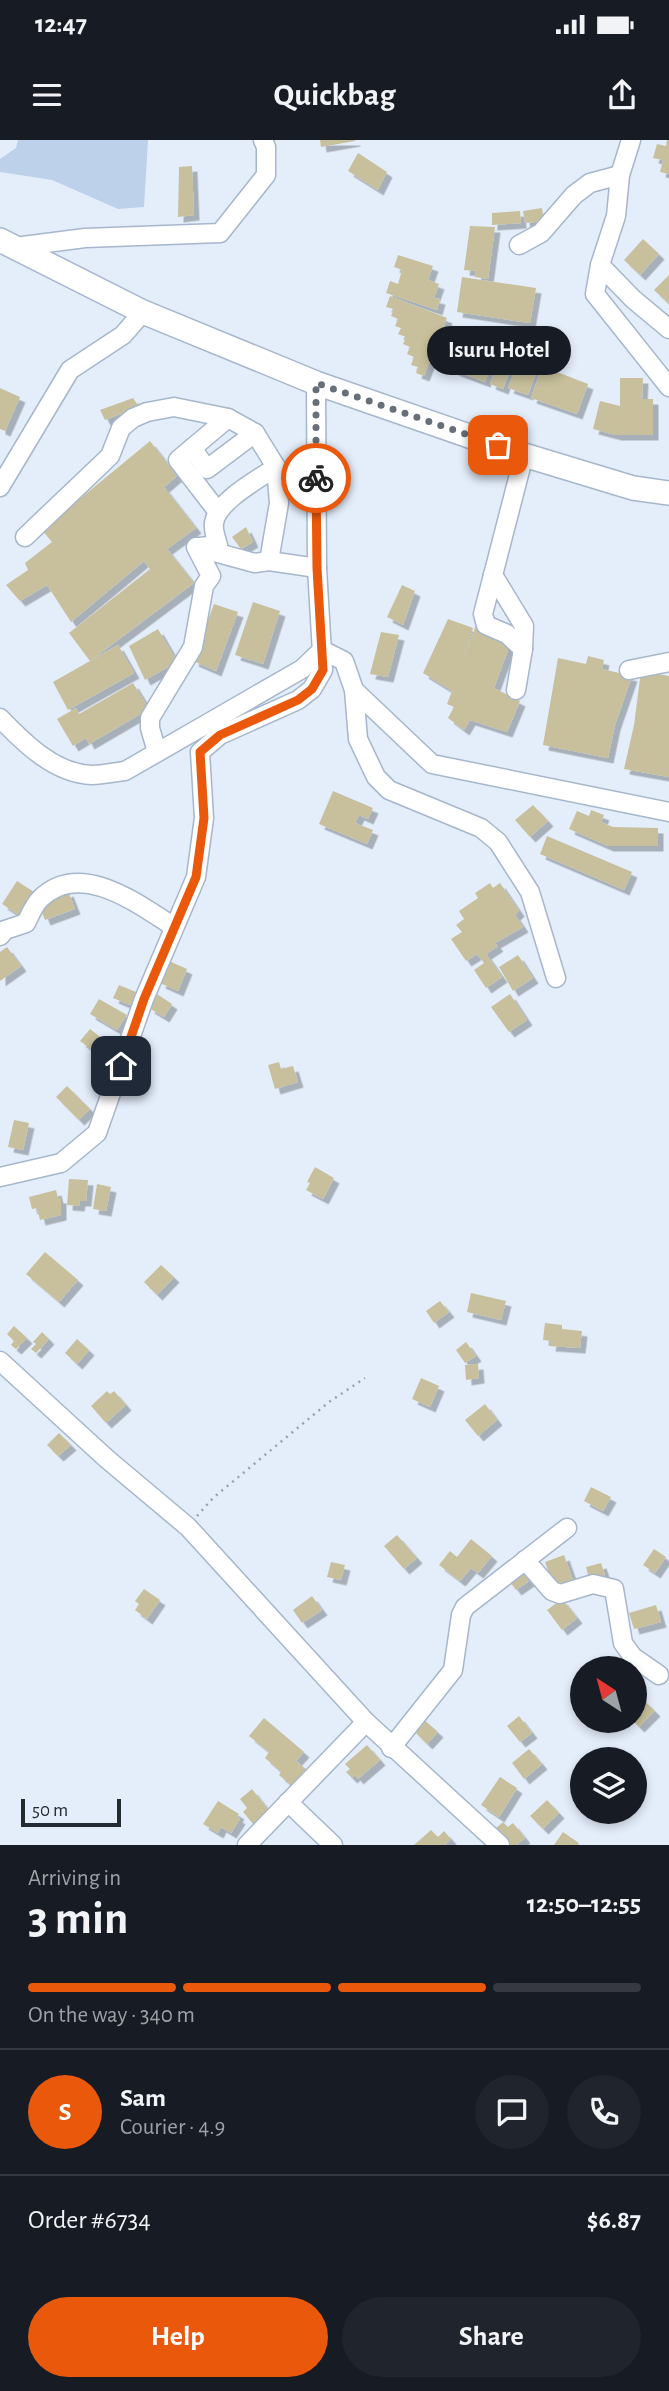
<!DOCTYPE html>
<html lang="en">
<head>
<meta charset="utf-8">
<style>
  :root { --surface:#171b24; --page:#20242c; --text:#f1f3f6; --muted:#9ea1a6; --line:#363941; --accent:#ea580c }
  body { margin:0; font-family:"Alegreya Sans",sans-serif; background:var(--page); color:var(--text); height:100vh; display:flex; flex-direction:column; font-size:26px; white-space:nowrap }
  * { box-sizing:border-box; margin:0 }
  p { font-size:23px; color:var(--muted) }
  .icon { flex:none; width:38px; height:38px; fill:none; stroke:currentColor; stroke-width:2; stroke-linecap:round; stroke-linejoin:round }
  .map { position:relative; height:1705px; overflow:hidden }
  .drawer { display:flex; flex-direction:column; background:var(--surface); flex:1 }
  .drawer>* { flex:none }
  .needle { width:46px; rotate:324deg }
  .tools { position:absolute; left:570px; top:1516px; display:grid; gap:14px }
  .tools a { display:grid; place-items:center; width:77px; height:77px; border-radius:50%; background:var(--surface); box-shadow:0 4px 10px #0003; font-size:35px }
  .scale { position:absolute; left:21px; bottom:18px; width:100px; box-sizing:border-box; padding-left:7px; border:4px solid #242a32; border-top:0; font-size:19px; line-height:24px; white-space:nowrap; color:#242a32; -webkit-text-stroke:5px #e4eefb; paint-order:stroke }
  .pin { position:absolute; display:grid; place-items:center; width:60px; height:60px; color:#fff; margin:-30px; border-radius:14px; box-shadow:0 4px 10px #0006 }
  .courier { position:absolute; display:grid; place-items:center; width:70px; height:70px; margin:-35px; border:5px solid #ea580c; border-radius:50%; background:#fff; color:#222; box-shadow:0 2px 9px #0007 }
  .bubble { position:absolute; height:49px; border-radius:24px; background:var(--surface); box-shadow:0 4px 10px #0003; font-size:23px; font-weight:700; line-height:49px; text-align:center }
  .headline em { font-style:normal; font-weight:700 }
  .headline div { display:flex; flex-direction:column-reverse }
  .headline { display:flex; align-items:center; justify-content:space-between; height:119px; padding:0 28px }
  h1 { font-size:46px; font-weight:700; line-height:52px }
  .bar { display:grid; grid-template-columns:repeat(4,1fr); gap:10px 7px; align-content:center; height:84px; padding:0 28px }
  .bar i { height:9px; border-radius:5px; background:var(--line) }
  .bar .active { background:var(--accent) }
  .bar p { grid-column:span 4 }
  .line { display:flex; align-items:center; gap:18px; padding:0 28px; border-top:2px solid var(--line) }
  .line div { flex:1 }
  .round { display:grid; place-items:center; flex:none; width:74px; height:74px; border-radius:37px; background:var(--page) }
  .primary-button { display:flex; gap:14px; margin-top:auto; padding:14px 28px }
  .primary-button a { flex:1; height:80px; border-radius:42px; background:var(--accent); color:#fff; font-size:28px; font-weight:700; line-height:80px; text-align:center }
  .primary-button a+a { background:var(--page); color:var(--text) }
  .status { display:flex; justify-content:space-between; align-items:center; height:49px; padding:0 35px; background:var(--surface); direction:ltr }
  .status svg { height:19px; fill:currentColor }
  header { display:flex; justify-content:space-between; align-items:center; height:91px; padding:0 28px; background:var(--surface); font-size:32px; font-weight:700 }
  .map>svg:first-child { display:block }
  .green { fill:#bdd1ea }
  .building { fill:#c8c09c; filter:url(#shadow) }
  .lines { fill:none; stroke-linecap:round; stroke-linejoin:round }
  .minor-casing { stroke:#a6b6cb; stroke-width:21 }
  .major-casing { stroke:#a6b6cb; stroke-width:26 }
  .path { stroke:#97a0ab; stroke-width:2.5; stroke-dasharray:2 5; stroke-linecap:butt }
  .minor { stroke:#fff; stroke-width:18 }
  .major { stroke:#fff; stroke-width:23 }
  .done { stroke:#676f78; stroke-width:7; stroke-dasharray:0 12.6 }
  .route { stroke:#ea580c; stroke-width:9 }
</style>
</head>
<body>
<div class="status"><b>12:47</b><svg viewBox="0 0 49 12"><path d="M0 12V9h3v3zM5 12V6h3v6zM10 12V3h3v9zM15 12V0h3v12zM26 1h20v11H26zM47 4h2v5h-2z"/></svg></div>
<header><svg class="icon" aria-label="menu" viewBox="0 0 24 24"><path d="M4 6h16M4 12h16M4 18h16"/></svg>Quickbag<svg class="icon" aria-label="share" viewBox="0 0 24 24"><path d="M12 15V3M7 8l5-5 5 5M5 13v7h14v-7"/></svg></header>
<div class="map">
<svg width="669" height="1705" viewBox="0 0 669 1705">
  <defs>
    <filter id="shadow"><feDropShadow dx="5.5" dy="5.5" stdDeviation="0" flood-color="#0004"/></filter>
  </defs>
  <rect width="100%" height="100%" fill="#e4eefb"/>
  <!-- green -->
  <polygon class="green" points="18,0 148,0 144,67 118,69 52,40 0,32 0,19 16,8"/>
  <!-- building -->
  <g class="building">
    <polygon points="320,0 355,0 355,1 321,7"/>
    <polygon points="667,0 669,0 669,34 660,32 663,20 653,18 657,4 666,6"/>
    <polygon points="358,13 387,32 378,50 348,31"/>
    <polygon points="192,26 194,75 178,77 179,27"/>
    <polygon points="542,68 544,81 525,83 523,71"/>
    <polygon points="520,71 521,83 492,85 492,73"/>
    <polygon points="470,86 495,87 488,139 475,137 476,131 464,130"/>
    <polygon points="643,99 659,114 640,135 624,120"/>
    <polygon points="398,115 433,126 428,140 439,144 434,158 440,159 437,170 386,153 390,141 398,144 402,130 394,127"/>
    <polygon points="669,135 669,164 654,150"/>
    <polygon points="462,137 536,148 530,183 457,172"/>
    <polygon points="390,156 447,178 424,236 416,233 418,227 411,225 414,217 407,214 410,207 403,204 406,197 398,194 401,188 395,186 398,179 391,176 394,169 386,167"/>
    <polygon points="464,202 496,214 485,242 453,230"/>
    <polygon points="502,212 515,217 503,249 490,244"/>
    <polygon points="520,218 539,225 528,255 508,248"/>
    <polygon points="542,226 588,244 577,274 531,258"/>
    <polygon points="620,238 643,238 642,259 653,259 653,295 616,295 593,289 600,261 620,266"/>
    <polygon points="0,248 20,257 5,291 0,289"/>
    <polygon points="133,258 139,267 105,280 100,270"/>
    <polygon points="150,301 177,336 164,347 196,388 167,409 194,443 90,521 69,493 150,429 144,421 71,482 47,445 20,461 6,445 28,430 25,423 52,402 42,390"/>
    <polygon points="246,387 253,402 241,409 232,397"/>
    <polygon points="402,445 415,451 403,485 387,477"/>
    <polygon points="253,462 280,471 263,524 235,515"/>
    <polygon points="214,464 238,472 216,531 193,521"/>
    <polygon points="448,479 473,488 464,518 476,485 511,502 494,548 520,561 507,592 470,580 464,590 448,578 454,567 447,564 452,551 423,533"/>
    <polygon points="158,489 177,522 145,540 129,506"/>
    <polygon points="381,492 399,495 388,537 370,534"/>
    <polygon points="118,505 134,533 68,570 53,542"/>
    <polygon points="588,516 604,520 602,529 632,536 615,585 608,618 543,605 558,518 586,524"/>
    <polygon points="641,531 669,536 669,637 624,629 634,585"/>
    <polygon points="133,543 149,569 89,604 86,598 73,606 57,579 76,568 79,574"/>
    <polygon points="333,651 373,668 368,679 359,675 355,683 373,690 367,704 319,684"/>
    <polygon points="533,665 548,681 530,697 515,680"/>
    <polygon points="591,670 604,675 601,682 613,687 658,688 658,706 608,706 569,689 577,671 589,676"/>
    <polygon points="547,696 632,732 624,750 540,714"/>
    <polygon points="17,741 37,754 22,777 2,764"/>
    <polygon points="490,743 493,748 500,743 519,771 515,775 523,787 495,803 498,806 486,814 502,837 486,848 474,830 484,823 477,814 466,821 451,799 462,792 456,785 464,779 459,771 478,758 475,753"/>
    <polygon points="68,751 75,769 45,780 39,765"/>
    <polygon points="7,807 21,826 0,841 0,812"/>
    <polygon points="518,815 533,838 513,851 499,827"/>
    <polygon points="169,821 187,829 178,851 160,843"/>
    <polygon points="119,845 136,852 130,865 113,858"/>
    <polygon points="157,854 172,864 164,877 149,868"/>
    <polygon points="510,854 527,880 509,892 491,867"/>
    <polygon points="99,859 127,875 117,890 90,874"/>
    <polygon points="90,889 108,903 99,915 80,901"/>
    <polygon points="279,922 281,929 293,926 298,942 275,949 268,925"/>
    <polygon points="67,946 90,969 79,980 56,957"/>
    <polygon points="14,980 29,983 23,1010 8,1007"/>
    <polygon points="315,1027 334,1038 323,1059 306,1050 310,1043 307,1042"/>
    <polygon points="69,1039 88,1040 86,1061 80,1061 79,1066 67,1065"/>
    <polygon points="97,1044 111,1047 106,1071 93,1069"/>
    <polygon points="56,1050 58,1058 61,1058 61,1075 40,1080 37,1068 32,1069 29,1057"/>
    <polygon points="45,1112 78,1140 59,1162 26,1134"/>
    <polygon points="161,1125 174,1137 157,1155 144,1142"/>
    <polygon points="471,1153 506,1161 501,1180 467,1172"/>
    <polygon points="440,1161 449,1172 434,1183 426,1171"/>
    <polygon points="545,1183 562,1185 562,1189 582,1191 580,1208 550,1206 551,1201 543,1200"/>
    <polygon points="14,1186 27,1198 16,1209 11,1205 14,1201 7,1194"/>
    <polygon points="42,1192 49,1199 36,1213 31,1209 36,1204 33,1202"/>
    <polygon points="77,1199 89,1210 77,1224 65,1213"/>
    <polygon points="466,1202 476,1216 465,1223 456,1210"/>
    <polygon points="478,1224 479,1238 466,1240 465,1225"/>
    <polygon points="421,1238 439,1246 430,1267 412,1259"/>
    <polygon points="107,1251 110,1254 114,1251 126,1265 106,1283 91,1266"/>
    <polygon points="485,1264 497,1280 478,1296 465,1280"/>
    <polygon points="59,1293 71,1305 58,1316 47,1305"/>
    <polygon points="591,1347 611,1357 603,1371 584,1361"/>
    <polygon points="397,1395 417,1418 404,1429 384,1406"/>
    <polygon points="471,1399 492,1416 478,1433 471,1428 460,1441 439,1425 450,1411 457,1417"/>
    <polygon points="654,1409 666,1417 655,1433 643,1425"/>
    <polygon points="564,1415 574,1443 555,1450 545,1422"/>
    <polygon points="331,1422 345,1425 341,1440 327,1437"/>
    <polygon points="601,1423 605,1435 589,1439 586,1427"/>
    <polygon points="523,1433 529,1441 516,1450 510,1442"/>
    <polygon points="144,1449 160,1460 147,1479 135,1470 139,1464 135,1461"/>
    <polygon points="312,1456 322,1470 302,1483 293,1470"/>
    <polygon points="562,1459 577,1478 562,1490 547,1470"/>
    <polygon points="656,1465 661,1482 634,1489 629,1473"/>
    <polygon points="645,1561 655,1571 639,1587 632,1580 635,1580 635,1570"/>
    <polygon points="519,1576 532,1593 520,1602 507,1586"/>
    <polygon points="264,1578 304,1612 296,1621 307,1630 293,1647 279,1635 281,1632 265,1618 269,1612 249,1596"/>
    <polygon points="422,1578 438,1592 427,1604 412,1589"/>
    <polygon points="367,1605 380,1620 358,1639 355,1635 352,1638 346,1632 350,1629 345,1624"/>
    <polygon points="529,1609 542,1624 524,1639 512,1623"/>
    <polygon points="500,1637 517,1648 499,1677 481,1665"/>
    <polygon points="252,1649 270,1672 254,1685 243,1672 247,1668 240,1659"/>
    <polygon points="547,1660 559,1673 543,1689 530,1676"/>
    <polygon points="218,1661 239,1674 237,1677 240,1679 231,1693 221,1687 218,1693 203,1684"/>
    <polygon points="503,1682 508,1687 513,1683 525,1698 516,1705 508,1705 496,1688"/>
    <polygon points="431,1690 438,1697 444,1691 451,1699 445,1705 414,1705"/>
    <polygon points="563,1692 579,1703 577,1705 554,1705"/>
  </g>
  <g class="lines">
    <!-- minor casing -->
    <g class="minor-casing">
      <g id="minor">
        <polyline points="631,0 620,35 616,76 600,125 595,154 669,247"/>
        <polyline points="519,105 541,93 574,55 590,43 620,35"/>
        <polyline points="15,107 85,98 220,93 266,35 266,7 263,0"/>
        <polyline points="600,125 633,159 669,189"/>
        <polyline points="192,308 207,329 255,293"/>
        <polyline points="0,347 70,230 123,195 143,172"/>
        <polyline points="218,372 178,320 228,278"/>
        <polyline points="25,397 110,316 121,288 133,278 147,272 174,267 228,278 255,293 276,327 279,363 269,421"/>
        <path d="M200,407L218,405C216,399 213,390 214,383C217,361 259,339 276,327"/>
        <polyline points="493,435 524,486 523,509"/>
        <polyline points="322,510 344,521 354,550 358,599 376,637 389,650 481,688 498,702 530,752 556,838"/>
        <polyline points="629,530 669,522"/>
        <polyline points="354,550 432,624 669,672"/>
        <polyline points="516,550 523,509 507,494 486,485 483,474 524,315"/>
        <path d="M0,578C24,603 55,634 92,635C103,635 115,632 125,631L302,529L322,510"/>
        <polyline points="157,612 150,588 150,578 193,507 204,446 211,436 196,407 255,423 269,421 317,428"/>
        <path d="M0,796L5,790L26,783C30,775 34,765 40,759C80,719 138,764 174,787"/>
        <polyline points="0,1037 61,1023 97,993 144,859 196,737 204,678 200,612 220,595 298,560 312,549 323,530 317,428 316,243"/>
        <polyline points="0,1221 107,1319 188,1387 366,1582 500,1705"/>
        <polyline points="525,1420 552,1451 560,1454 593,1444 614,1449 623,1503 633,1517 659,1535"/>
        <polyline points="391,1608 453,1530 461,1475 465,1467 567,1388"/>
        <polyline points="288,1662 333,1705"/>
        <polyline points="247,1705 366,1582"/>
      </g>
    </g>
    <!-- major casing -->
    <g class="major-casing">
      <polyline id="major" points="0,100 143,172 316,243 524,315 633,348 669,353"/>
    </g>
    <!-- path -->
    <polyline class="path" points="197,1376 213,1358 329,1262 365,1238"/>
    <!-- minor -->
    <use href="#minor" class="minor"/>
    <!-- major -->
    <use href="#major" class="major"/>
  </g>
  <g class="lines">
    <!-- done -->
    <polyline class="done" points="316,338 316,243 498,305"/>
    <!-- route -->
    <polyline class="route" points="121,926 144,859 196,737 204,678 200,612 220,595 298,560 312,549 323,530 317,428 316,338"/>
  </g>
</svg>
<div class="tools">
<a><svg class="needle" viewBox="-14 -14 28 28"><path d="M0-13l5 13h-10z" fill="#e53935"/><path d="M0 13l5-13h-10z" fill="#9ea1a6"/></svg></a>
<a><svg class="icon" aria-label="layers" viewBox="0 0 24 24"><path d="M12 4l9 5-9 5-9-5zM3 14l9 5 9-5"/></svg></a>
</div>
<div class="scale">50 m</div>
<div class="pin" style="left:498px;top:305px;background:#ea580c"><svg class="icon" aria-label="bag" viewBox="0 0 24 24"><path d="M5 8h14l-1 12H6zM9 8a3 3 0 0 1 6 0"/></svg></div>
<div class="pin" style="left:121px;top:926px;background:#1f2937"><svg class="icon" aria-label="home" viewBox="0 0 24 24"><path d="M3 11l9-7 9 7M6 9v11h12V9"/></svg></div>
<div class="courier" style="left:316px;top:338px"><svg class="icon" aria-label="bike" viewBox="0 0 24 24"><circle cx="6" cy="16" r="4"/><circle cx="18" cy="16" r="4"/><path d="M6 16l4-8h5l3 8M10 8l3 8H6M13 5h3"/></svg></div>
<div class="bubble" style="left:427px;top:186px;width:144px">Isuru Hotel</div>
</div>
<section class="drawer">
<div class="headline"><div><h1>3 min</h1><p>Arriving in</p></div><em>12:50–12:55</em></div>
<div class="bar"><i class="active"></i><i class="active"></i><i class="active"></i><i></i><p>On the way · 340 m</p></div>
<div class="line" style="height:126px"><b class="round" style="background:var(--accent);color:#fff">S</b><div><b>Sam</b><p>Courier · 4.9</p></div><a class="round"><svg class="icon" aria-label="chat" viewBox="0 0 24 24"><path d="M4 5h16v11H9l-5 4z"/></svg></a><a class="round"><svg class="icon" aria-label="phone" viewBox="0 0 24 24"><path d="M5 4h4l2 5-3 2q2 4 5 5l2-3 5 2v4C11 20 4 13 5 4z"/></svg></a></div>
<div class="line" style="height:91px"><div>Order #6734</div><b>$6.87</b></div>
<div class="primary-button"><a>Help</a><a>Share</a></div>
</section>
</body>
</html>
